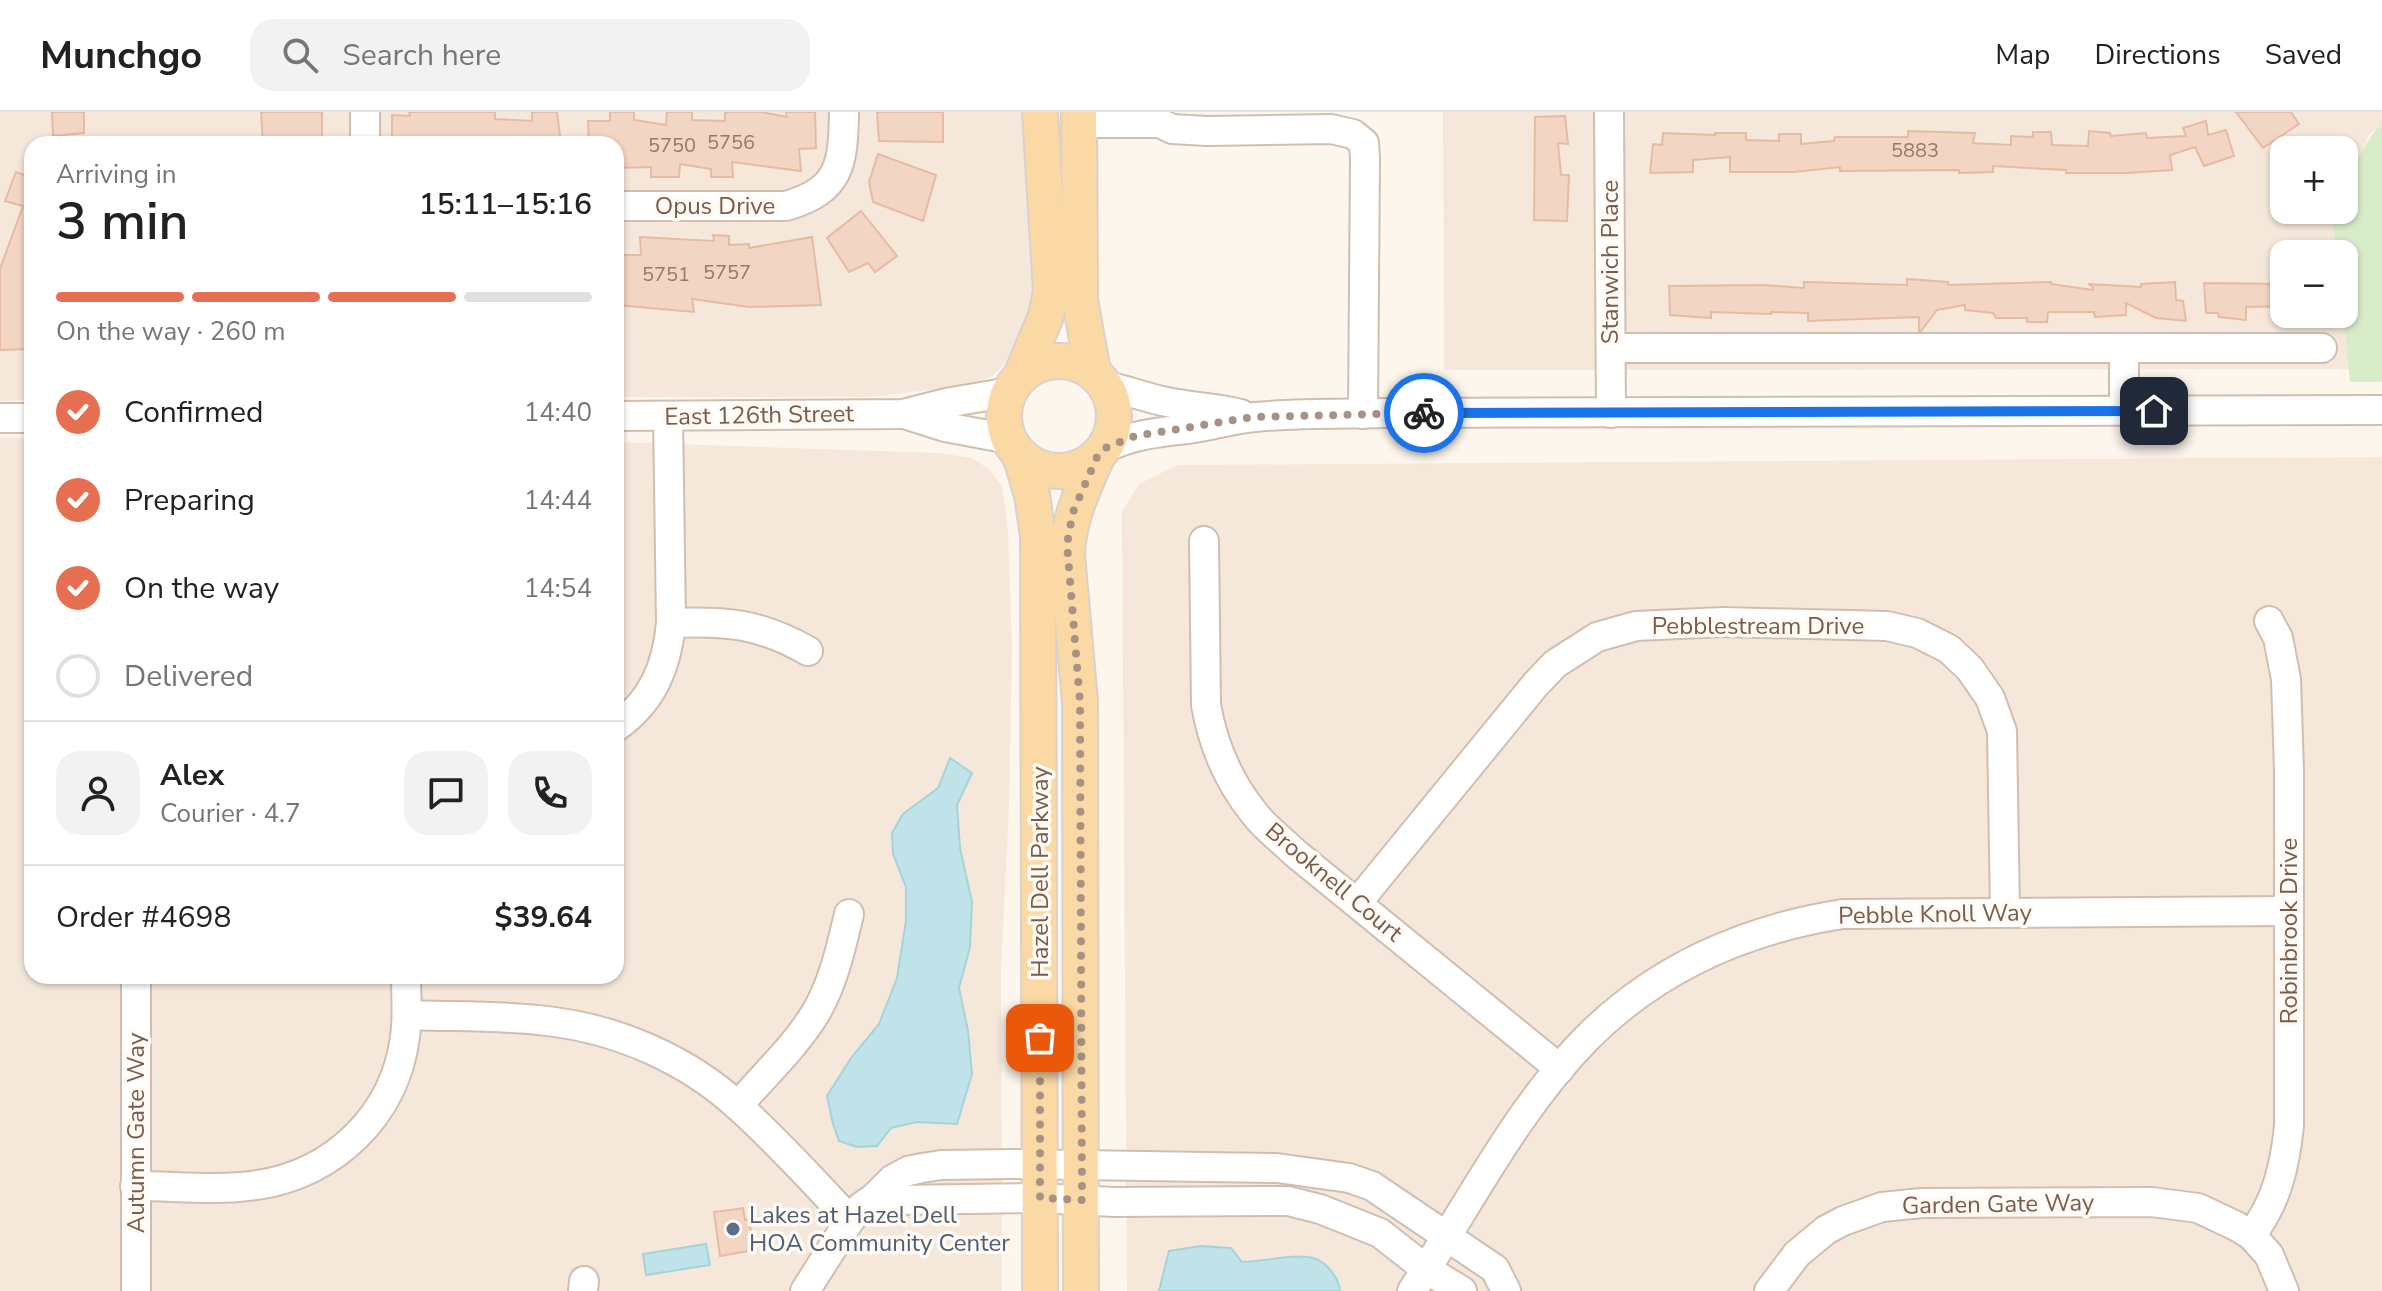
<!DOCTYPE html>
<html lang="en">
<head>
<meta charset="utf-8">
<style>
  :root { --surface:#fff; --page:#f2f2f2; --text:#222; --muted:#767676; --line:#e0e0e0; --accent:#e76f51 }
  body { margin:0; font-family:"Nunito Sans",sans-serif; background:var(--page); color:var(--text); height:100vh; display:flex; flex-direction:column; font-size:30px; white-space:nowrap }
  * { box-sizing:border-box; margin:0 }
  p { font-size:26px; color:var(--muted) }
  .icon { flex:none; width:44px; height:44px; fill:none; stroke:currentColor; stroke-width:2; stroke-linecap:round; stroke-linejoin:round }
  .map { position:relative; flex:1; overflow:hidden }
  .panel { position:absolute; left:24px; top:24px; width:600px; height:848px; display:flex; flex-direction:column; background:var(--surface); border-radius:24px; box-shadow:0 2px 6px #0004 }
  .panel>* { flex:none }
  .fabs { position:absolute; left:2270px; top:24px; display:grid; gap:16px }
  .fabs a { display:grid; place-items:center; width:88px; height:88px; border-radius:16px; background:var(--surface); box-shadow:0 2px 6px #0004; font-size:40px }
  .pin { position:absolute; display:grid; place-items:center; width:68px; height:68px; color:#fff; margin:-34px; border-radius:16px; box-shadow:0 4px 12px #0006 }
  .courier { position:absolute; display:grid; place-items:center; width:80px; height:80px; margin:-40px; border:6px solid #1a73e8; border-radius:50%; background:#fff; color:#222; box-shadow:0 2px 10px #0007 }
  .headline em { font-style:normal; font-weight:600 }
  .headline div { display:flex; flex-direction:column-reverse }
  .headline { display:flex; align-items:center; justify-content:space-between; height:136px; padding:0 32px }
  h1 { font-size:52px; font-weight:600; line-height:60px }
  .bar { display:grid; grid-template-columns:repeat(4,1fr); gap:12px 8px; align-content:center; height:96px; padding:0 32px }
  .bar i { height:10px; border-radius:6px; background:var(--line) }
  .bar .selected { background:var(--accent) }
  .bar p { grid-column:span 4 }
  .line { display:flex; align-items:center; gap:20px; padding:0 32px; border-top:2px solid var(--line) }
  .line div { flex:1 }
  .round { display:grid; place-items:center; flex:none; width:84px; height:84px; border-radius:24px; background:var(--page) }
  ol { padding:0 32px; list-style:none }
  li { display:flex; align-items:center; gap:24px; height:88px }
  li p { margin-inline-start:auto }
  li .icon { padding:8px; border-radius:50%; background:var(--accent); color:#fff; stroke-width:4 }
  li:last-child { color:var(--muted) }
  li i { width:44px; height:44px; border:4px solid var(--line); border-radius:50% }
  header { display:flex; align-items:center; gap:48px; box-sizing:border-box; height:112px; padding:0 40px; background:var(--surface); border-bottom:2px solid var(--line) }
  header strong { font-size:38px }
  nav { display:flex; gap:44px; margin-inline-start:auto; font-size:28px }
  .search { width:560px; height:72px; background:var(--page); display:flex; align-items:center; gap:20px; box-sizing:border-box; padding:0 28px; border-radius:24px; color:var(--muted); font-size:30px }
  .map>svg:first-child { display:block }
  .residential { fill:#f5e8da }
  .green { fill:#d8ecc9 }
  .water { fill:#bfe3e8; stroke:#a5d3da; stroke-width:2 }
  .building { fill:#f3d5c3; stroke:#e6bba3; stroke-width:2 }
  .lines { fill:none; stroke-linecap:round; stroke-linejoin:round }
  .minor-casing { stroke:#d1beb0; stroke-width:32 }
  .major-casing { stroke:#dad1cd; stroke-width:38 }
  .minor { stroke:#fff; stroke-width:28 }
  .major { stroke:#fbd9a5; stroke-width:34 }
  .done { stroke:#a89285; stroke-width:8; stroke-dasharray:0 14.4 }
  .route { stroke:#1a73e8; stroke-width:10 }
  .service-dot { fill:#5c6f8a; stroke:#fffaf3; stroke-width:3 }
  .labels { text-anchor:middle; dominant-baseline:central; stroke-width:7; stroke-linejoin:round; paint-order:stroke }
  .number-label { font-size:20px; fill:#987a6a }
  .street-label { font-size:24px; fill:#7a5c4d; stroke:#fffaf3 }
  .service-label { font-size:24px; fill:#4e5e75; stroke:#fffaf3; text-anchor:start }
</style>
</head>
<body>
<header>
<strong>Munchgo</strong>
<div class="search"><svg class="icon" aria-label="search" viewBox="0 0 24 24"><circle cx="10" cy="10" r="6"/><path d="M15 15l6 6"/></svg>Search here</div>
<nav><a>Map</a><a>Directions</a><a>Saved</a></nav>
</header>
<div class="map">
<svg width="2382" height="1179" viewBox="0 0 2382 1179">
  <rect width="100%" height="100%" fill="#fdf6ec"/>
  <!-- residential -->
  <g class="residential">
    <polygon points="0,0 1027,0 1036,184 1021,225 1004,253 992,264 972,273 869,285 616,285 616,32 32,32 32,288 0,289"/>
    <polygon points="1443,0 2382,0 2382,11 2369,23 2344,84 2344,38 2284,38 2284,98 2338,98 2333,111 2336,142 2284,142 2284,202 2343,202 2349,257 1444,258"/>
    <polygon points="0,326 32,326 32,864 616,864 616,330 939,341 972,346 989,357 1002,374 1008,418 1012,535 1009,696 1001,858 1002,1179 0,1179"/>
    <polygon points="2382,345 2382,1179 1127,1179 1122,400 1139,372 1177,353"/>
  </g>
  <!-- green -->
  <path class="green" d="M2382,11V270H2350L2343,202L2344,142H2336L2333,111L2338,98H2344C2344,72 2364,29 2382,11Z"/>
  <!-- water -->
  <g class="water">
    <polygon points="950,646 972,661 957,693 960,736 972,790 970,835 959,876 968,919 972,962 957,1012 917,1010 891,1016 877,1034 857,1035 839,1029 833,1012 827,984 851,946 879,912 897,866 906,809 906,775 893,742 892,721 903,702 938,676"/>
    <polygon points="706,1132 710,1153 646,1163 643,1142"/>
    <path d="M1201,1134L1231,1136L1242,1150C1260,1150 1298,1141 1313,1146C1327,1150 1339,1166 1340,1179H1159L1169,1139Z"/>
  </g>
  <!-- building -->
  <g class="building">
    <polygon points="52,0 84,0 84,21 53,24"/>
    <polygon points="261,0 322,0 322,32 263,32"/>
    <polygon points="409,0 495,0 495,7 532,9 532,0 557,0 561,32 392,32 392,3 410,4"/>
    <polygon points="610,0 634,0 634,8 666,13 667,0 692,0 692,8 725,9 725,0 761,0 787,5 786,0 815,0 816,36 799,37 801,59 732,50 733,65 711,65 711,57 680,52 679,65 651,65 651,55 616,56 616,32 589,32 588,9 610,9"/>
    <polygon points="877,0 943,0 943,30 879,29"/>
    <polygon points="2236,0 2291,0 2299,12 2263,36"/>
    <polygon points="1565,4 1568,32 1558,31 1561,63 1569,63 1567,109 1534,108 1535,5"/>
    <polygon points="2206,9 2208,23 2226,18 2234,44 2204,54 2195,35 2170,43 2172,58 2127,61 2066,61 2066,58 1993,54 1993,60 1959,61 1959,58 1840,59 1840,55 1794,60 1730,60 1730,45 1693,48 1693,60 1650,61 1653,32 1662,33 1663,21 1715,23 1715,21 1746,21 1746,28 1779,29 1779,22 1801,22 1801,32 1834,29 1835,25 1908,25 1908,19 1975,21 1973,31 2011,33 2011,24 2033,25 2033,20 2051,20 2052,33 2088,34 2089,19 2110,21 2111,24 2146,21 2147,26 2186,24 2183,16"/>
    <polygon points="878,42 936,63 923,109 873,90 869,70"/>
    <polygon points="16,60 32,66 32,237 0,238 0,157 23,94 5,89"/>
    <polygon points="861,99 897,144 875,160 868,151 849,160 827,126"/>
    <polygon points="713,123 729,124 729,133 749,132 749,136 812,125 821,193 749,195 692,187 694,200 616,193 616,143 641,143 640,125 714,129"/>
    <polygon points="1907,167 1948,170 1948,173 2051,170 2051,172 2093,178 2093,175 2088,172 2141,175 2141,172 2175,170 2176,188 2183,189 2186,209 2156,206 2126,191 2126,203 2095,205 2094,200 2048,200 2047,210 2027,210 2027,206 1996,206 1993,201 1965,198 1965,193 1937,198 1921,219 1919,219 1919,205 1808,209 1808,201 1771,200 1771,202 1711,200 1711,206 1670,203 1669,174 1763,173 1804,176 1804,170 1907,173"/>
    <polygon points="2204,171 2284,172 2284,194 2246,195 2246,208 2219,205 2218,201 2206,201"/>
    <polygon points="743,1096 745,1108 749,1107 752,1126 748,1127 749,1139 720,1144 714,1100"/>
  </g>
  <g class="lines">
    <!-- minor casing -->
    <g class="minor-casing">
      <g id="minor">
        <polyline points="365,0 365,32"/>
        <polyline points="1609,0 1611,301"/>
        <polyline points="1079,11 1160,11 1172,17 1207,19 1331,17 1353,22 1364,31 1365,46 1363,302"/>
        <path d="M616,94H786C841,78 843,52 844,0"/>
        <polyline points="1611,236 2322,236"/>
        <polyline points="2124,237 2124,299"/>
        <path d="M1106,274C1127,278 1146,286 1167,290C1191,295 1216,296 1241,302"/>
        <polyline points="904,302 945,315 1009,327"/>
        <polyline points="616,304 903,302 946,291 1010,280"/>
        <polyline points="0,306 32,306"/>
        <path d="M1105,336C1132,323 1158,320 1188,317C1210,314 1232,307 1255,305C1297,301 1341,302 1384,301L2382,298"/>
        <path d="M1204,429L1206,593C1213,633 1228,669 1254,701C1265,716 1282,728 1295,741L1560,957"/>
        <path d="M671,511C726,509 759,511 808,539"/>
        <path d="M616,615C653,589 667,554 671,511L668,304"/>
        <polyline points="1357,791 1535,573 1555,552 1597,525 1636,514 1723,510 1887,514 1917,521 1949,537 1970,557 1990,586 2002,619 2005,799"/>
        <polyline points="136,864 136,1178"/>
        <path d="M407,903C453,905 501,903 547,909C617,917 687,947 739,995C778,1030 814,1070 850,1108"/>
        <path d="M738,994C763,964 794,936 815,902C833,872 841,836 849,802"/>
        <path d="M135,1074C175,1074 217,1079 257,1073C334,1062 395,1003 405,925C408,905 406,884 406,864"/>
        <polyline points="874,1086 897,1088 1040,1086 1114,1090 1288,1089 1320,1097 1380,1121 1426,1157 1462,1179"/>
        <path d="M2251,1123C2276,1092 2285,1054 2289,1014V658L2286,567L2278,526L2269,509"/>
        <polyline points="583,1179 584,1169"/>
        <polyline points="805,1179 850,1108 861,1095 874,1086 893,1067 908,1059 922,1056 941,1053 1010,1052 1277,1056 1349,1066 1372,1074 1495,1157 1506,1179"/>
        <path d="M1412,1179C1468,1095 1514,1001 1585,928C1655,857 1745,817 1843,802L2289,799"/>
        <polyline points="1769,1179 1797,1142 1826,1118 1843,1109 1882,1095 1922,1091 2152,1090 2198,1096 2236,1114 2251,1123 2269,1143 2284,1179"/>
      </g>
    </g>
    <!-- major casing -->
    <g class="major-casing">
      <g id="major">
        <polyline points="1079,0 1080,188 1093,260"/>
        <circle cx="1059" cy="304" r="55"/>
        <polyline points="1021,264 1046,204 1051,179 1040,0"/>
        <polyline points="1020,343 1032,383 1038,424 1040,1179"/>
        <path d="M1081,1179L1080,590L1067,443C1068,407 1083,377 1097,345"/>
      </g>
    </g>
    <!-- minor -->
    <use href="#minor" class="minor"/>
    <!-- major -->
    <use href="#major" class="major"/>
  </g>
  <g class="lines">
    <!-- done -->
    <polyline class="done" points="1040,926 1040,1086 1082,1088 1080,590 1067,432 1073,400 1097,345 1105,336 1135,324 1253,305 1424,301"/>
    <!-- route -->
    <polyline class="route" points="1424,301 2154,299"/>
  </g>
  <!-- markers -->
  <circle class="service-dot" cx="733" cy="1117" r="8"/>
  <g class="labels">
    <!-- number labels -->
    <g class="number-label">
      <text x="731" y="30">5756</text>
      <text x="672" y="33">5750</text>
      <text x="1915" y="38">5883</text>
      <text x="727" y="160">5757</text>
      <text x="666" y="162">5751</text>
    </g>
    <!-- street labels -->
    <g class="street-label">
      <text x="715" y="94">Opus Drive</text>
      <text transform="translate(1610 150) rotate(-90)">Stanwich Place</text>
      <text transform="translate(759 303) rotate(-1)">East 126th Street</text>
      <text x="1758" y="514">Pebblestream Drive</text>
      <text transform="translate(1040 760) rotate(-90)">Hazel Dell Parkway</text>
      <text transform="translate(1334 770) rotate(40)">Brooknell Court</text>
      <text transform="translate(1935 802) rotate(-1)">Pebble Knoll Way</text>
      <text transform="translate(2289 819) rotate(-90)">Robinbrook Drive</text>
      <text transform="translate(136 1021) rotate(-90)">Autumn Gate Way</text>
      <text transform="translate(1998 1092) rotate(-1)">Garden Gate Way</text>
    </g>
    <!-- service labels -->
    <g class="service-label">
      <text x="749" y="1103">Lakes at Hazel Dell<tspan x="749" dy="28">HOA Community Center</tspan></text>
    </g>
  </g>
</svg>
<div class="fabs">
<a>+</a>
<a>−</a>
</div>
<div class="pin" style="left:1040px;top:926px;background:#ea580c"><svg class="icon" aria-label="bag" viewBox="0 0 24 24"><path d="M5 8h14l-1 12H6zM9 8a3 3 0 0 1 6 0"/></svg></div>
<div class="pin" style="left:2154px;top:299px;background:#1f2937"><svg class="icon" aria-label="home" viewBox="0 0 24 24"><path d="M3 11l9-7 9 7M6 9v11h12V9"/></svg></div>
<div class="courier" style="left:1424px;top:301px"><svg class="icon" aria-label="bike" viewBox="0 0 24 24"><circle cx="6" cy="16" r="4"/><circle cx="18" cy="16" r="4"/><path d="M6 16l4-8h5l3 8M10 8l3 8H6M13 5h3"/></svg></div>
<section class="panel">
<div class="headline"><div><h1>3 min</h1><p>Arriving in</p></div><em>15:11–15:16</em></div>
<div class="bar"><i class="selected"></i><i class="selected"></i><i class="selected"></i><i></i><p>On the way · 260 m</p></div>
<ol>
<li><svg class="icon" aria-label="check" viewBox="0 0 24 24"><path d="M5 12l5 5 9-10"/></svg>Confirmed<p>14:40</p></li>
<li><svg class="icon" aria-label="check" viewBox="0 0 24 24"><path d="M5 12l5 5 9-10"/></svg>Preparing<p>14:44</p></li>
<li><svg class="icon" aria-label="check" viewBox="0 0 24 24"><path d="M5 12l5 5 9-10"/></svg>On the way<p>14:54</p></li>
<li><i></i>Delivered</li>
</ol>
<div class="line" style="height:144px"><a class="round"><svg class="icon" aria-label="person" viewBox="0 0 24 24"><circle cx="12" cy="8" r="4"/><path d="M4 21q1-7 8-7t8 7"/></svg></a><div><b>Alex</b><p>Courier · 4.7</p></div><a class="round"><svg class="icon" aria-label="chat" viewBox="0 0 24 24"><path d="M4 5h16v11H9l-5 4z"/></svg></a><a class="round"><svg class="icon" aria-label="phone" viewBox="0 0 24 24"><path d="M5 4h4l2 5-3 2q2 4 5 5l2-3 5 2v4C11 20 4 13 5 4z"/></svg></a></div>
<div class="line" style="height:104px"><div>Order #4698</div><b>$39.64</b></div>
</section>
</div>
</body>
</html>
